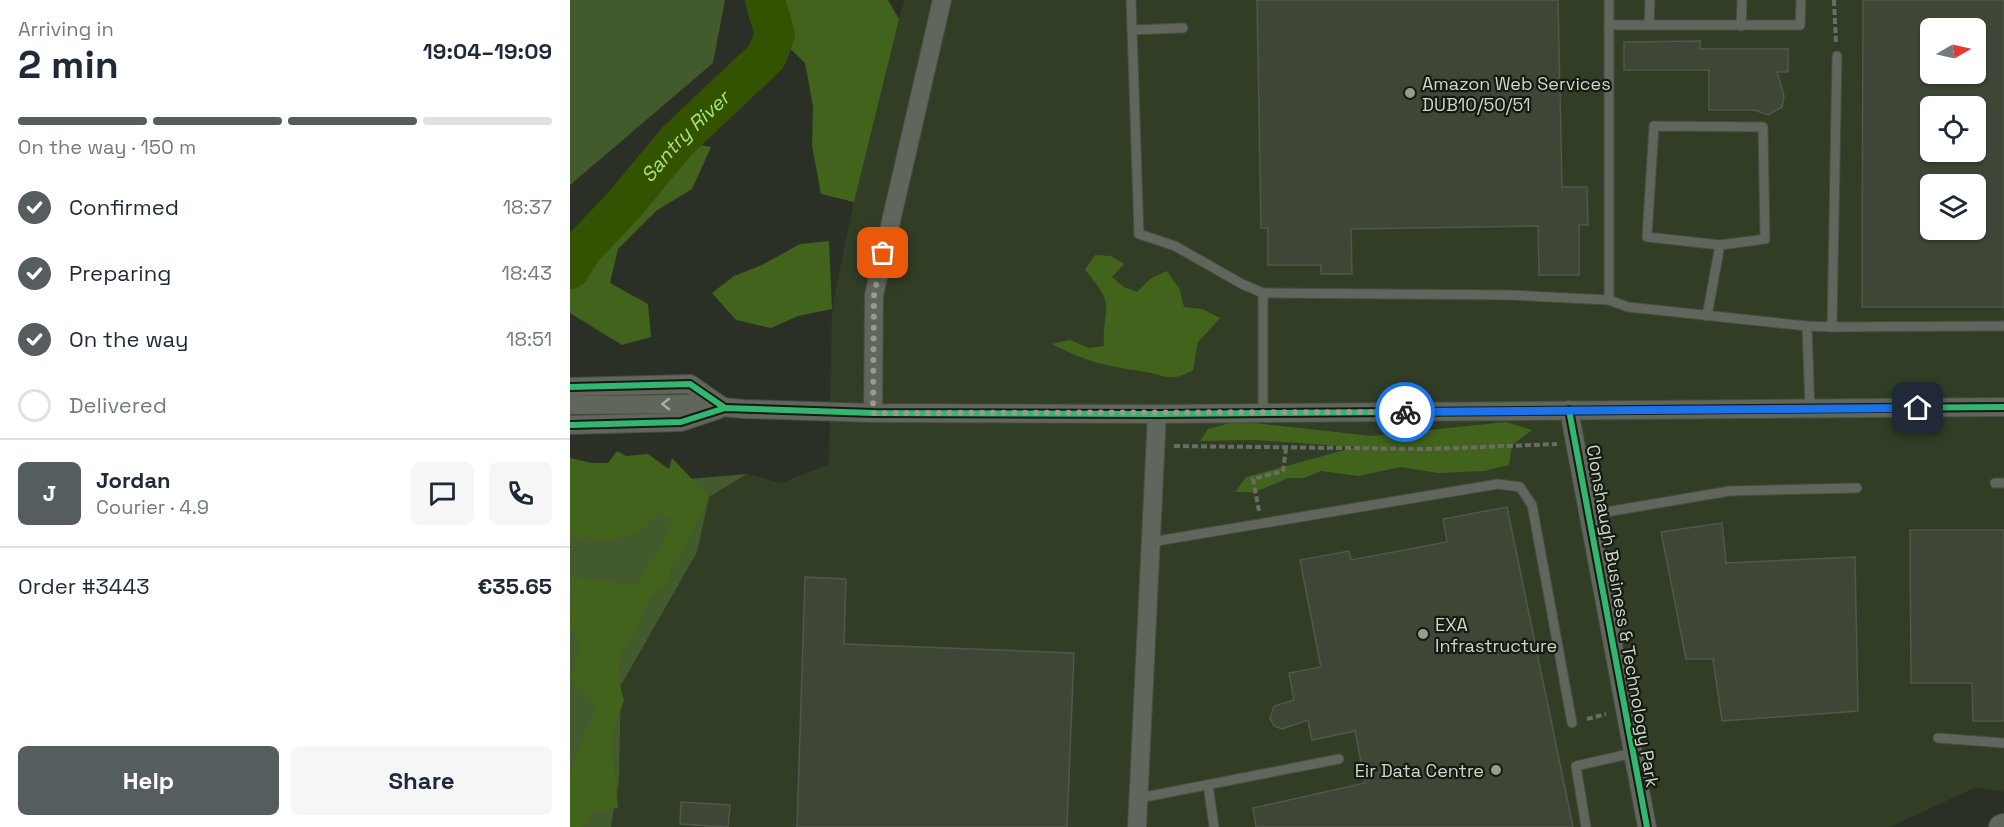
<!DOCTYPE html>
<html lang="en">
<head>
<meta charset="utf-8">
<style>
  :root { --surface:#fff; --page:#f6f6f7; --text:#1f2937; --muted:#747a83; --line:#e0e1e3; --accent:#555d5f }
  body { margin:0; font-family:"Space Grotesk",sans-serif; background:var(--page); color:var(--text); height:100vh; display:flex; flex-direction:column; font-size:22px; white-space:nowrap }
  * { box-sizing:border-box; margin:0 }
  p { font-size:20px; color:var(--muted) }
  .icon { flex:none; width:33px; height:33px; fill:none; stroke:currentColor; stroke-width:2; stroke-linecap:round; stroke-linejoin:round }
  .map { position:relative; flex:1; overflow:hidden }
  .sheet { display:flex; flex-direction:column; background:var(--surface); width:570px }
  .sheet>* { flex:none }
  .needle { width:39px; rotate:81deg }
  .buttons { position:absolute; left:1350px; top:18px; display:grid; gap:12px }
  .buttons a { display:grid; place-items:center; width:66px; height:66px; border-radius:9px; background:var(--surface); box-shadow:0 2px 4px #0004; font-size:30px }
  .pin { position:absolute; display:grid; place-items:center; width:51px; height:51px; color:#fff; margin:-26px; border-radius:12px; box-shadow:0 3px 9px #0006 }
  .courier { position:absolute; display:grid; place-items:center; width:60px; height:60px; margin:-30px; border:4px solid #1a73e8; border-radius:50%; background:#fff; color:#222; box-shadow:0 2px 8px #0007 }
  .summary em { font-style:normal; font-weight:800 }
  .summary div { display:flex; flex-direction:column-reverse }
  .summary { display:flex; align-items:center; justify-content:space-between; height:102px; padding:0 18px }
  h1 { font-size:39px; font-weight:800; line-height:45px }
  .bar { display:grid; grid-template-columns:repeat(4,1fr); gap:9px 6px; align-content:center; height:72px; padding:0 18px }
  .bar i { height:8px; border-radius:4px; background:var(--line) }
  .bar .selected { background:var(--accent) }
  .bar p { grid-column:span 4 }
  .line { display:flex; align-items:center; gap:15px; padding:0 18px; border-top:2px solid var(--line) }
  .line div { flex:1 }
  .round { display:grid; place-items:center; flex:none; width:63px; height:63px; border-radius:9px; background:var(--page) }
  ol { padding:0 18px; list-style:none }
  li { display:flex; align-items:center; gap:18px; height:66px }
  li p { margin-inline-start:auto }
  li .icon { padding:6px; border-radius:50%; background:var(--accent); color:#fff; stroke-width:4 }
  li:last-child { color:var(--muted) }
  li i { width:33px; height:33px; border:3px solid var(--line); border-radius:50% }
  .button { display:flex; gap:12px; margin-top:auto; padding:12px 18px }
  .button a { flex:1; height:69px; border-radius:9px; background:var(--accent); color:#fff; font-size:24px; font-weight:800; line-height:69px; text-align:center }
  .button a+a { background:var(--page); color:var(--text) }
  main { display:flex; flex:1; min-height:0 }
  .map>svg:first-child { display:block }
  .built { fill:#313e25; fill-rule:evenodd }
  .green { fill:#435b2c }
  .forest { fill:#42631c }
  .lines { fill:none; stroke-linecap:round; stroke-linejoin:round }
  .river { stroke:#335303; stroke-width:40 }
  .building { fill:#3e4635; stroke:#52564d; stroke-width:1.5; fill-rule:evenodd }
  .service-casing { stroke:#484d44; stroke-width:11 }
  .minor-casing { stroke:#484d44; stroke-width:20 }
  .tertiary-casing { stroke:#484d44; stroke-width:26 }
  .path { stroke:#696d67; stroke-width:4; stroke-dasharray:6 3; stroke-linecap:butt }
  .service { stroke:#61665c; stroke-width:9 }
  .minor { stroke:#61665c; stroke-width:18 }
  .tertiary { stroke:#61665c; stroke-width:24 }
  .cycleway-casing { stroke:#161b12; stroke-width:10 }
  .cycleway { stroke:#33b770; stroke-width:6 }
  .oneway { stroke:#a8afa3 }
  .done { stroke:#969c90; stroke-width:6; stroke-dasharray:0 10.8 }
  .route { stroke:#1a73e8; stroke-width:8 }
  .poi-dot { fill:#969c90; stroke:#161b12; stroke-width:2 }
  .labels { text-anchor:middle; dominant-baseline:central; stroke-width:4.5; stroke-linejoin:round; paint-order:stroke }
  .poi-label { font-size:18px; fill:#cfd6c9; stroke:#161b12; text-anchor:start }
  .street-label { font-size:18px; fill:#cfd6c9; stroke:#161b12 }
  .water-label { font-size:20px; font-style:italic; fill:#abe179; stroke:#161b12 }
</style>
</head>
<body>
<main>
<section class="sheet">
<div class="summary"><div><h1>2 min</h1><p>Arriving in</p></div><em>19:04–19:09</em></div>
<div class="bar"><i class="selected"></i><i class="selected"></i><i class="selected"></i><i></i><p>On the way · 150 m</p></div>
<ol>
<li><svg class="icon" aria-label="check" viewBox="0 0 24 24"><path d="M5 12l5 5 9-10"/></svg>Confirmed<p>18:37</p></li>
<li><svg class="icon" aria-label="check" viewBox="0 0 24 24"><path d="M5 12l5 5 9-10"/></svg>Preparing<p>18:43</p></li>
<li><svg class="icon" aria-label="check" viewBox="0 0 24 24"><path d="M5 12l5 5 9-10"/></svg>On the way<p>18:51</p></li>
<li><i></i>Delivered</li>
</ol>
<div class="line" style="height:108px"><b class="round" style="background:var(--accent);color:#fff">J</b><div><b>Jordan</b><p>Courier · 4.9</p></div><a class="round"><svg class="icon" aria-label="chat" viewBox="0 0 24 24"><path d="M4 5h16v11H9l-5 4z"/></svg></a><a class="round"><svg class="icon" aria-label="phone" viewBox="0 0 24 24"><path d="M5 4h4l2 5-3 2q2 4 5 5l2-3 5 2v4C11 20 4 13 5 4z"/></svg></a></div>
<div class="line" style="height:78px"><div>Order #3443</div><b>€35.65</b></div>
<div class="button"><a>Help</a><a>Share</a></div>
</section>
<div class="map">
<svg width="1434" height="827" viewBox="0 0 1434 827">
  <rect width="100%" height="100%" fill="#2b3026"/>
  <!-- built -->
  <path class="built" d="M334,0H1434V792L1406,787L1320,827H41L49,781L51,685L139,497L177,474L211,483L259,464L262,309L291,166ZM1360,28H1406V74H1360ZM1360,106H1406V152H1360ZM1360,184H1406V230H1360Z"/>
  <!-- green -->
  <g class="green">
    <polygon points="0,0 155,0 143,63 0,185"/>
    <polygon points="177,474 139,497 127,552 51,685 49,781 41,827 0,827 0,489"/>
  </g>
  <!-- forest -->
  <g class="forest">
    <polygon points="195,0 318,0 329,19 284,202 251,194 242,146 243,106 235,63 205,34"/>
    <polygon points="107,141 141,147 122,189 86,211 48,249 40,283 78,304 81,337 52,345 0,313 0,252 12,225 54,205"/>
    <polygon points="259,241 262,309 228,316 201,328 166,320 142,293 164,276 192,265 230,244"/>
    <path d="M525,255L541,256L554,264L542,277L554,287L567,292L580,279L597,271L610,290L614,307L632,309L650,318L628,342L623,370C598,384 594,374 570,371C534,366 515,361 482,344L500,340L519,348L534,346C533,304 547,307 515,270Z"/>
    <polygon points="667,421 802,436 936,422 962,430 942,445 939,465 914,471 868,473 830,467 788,476 751,471 734,478 718,478 685,492 665,492 676,477 786,447 685,440 630,441 638,429"/>
    <path d="M47,451L56,456L78,454L99,469L102,458L139,497L112,554L101,567L98,583L78,600L67,630L51,653L47,675L54,700L41,738L48,808L25,811L12,827H0V771L26,707L0,677L10,647L0,624L2,576L30,582L68,584C79,562 94,545 102,521L89,512L68,533L36,541L0,536V458L22,463H38Z"/>
  </g>
  <g class="lines">
    <!-- river -->
    <path class="river" id="s1" d="M0,269L13,248L54,205L107,141L197,56L205,34L195,0"/>
  </g>
  <!-- building -->
  <g class="building">
    <polygon points="687,0 988,0 992,187 1017,187 1018,225 1009,225 1009,275 969,275 968,226 781,229 782,274 751,274 751,265 698,265 698,228 691,228"/>
    <path d="M1293,0H1434V307H1292ZM1360,28H1406V74H1360ZM1360,106H1406V152H1360ZM1360,184H1406V230H1360Z"/>
    <polygon points="1130,41 1130,49 1218,49 1218,72 1207,72 1214,96 1212,107 1198,115 1184,110 1139,110 1139,70 1054,70 1054,42"/>
    <polygon points="937,507 1003,827 686,827 683,808 795,783 785,731 742,740 738,720 712,729 704,726 700,718 704,706 724,700 719,673 751,667 730,560 779,551 781,560 877,542 873,519"/>
    <polygon points="1152,523 1156,563 1285,557 1288,711 1152,721 1143,659 1116,659 1091,532"/>
    <polygon points="1340,530 1434,530 1434,721 1403,721 1402,683 1341,683"/>
    <polygon points="235,577 276,579 274,644 504,653 497,827 227,827"/>
    <polygon points="111,802 160,805 158,827 110,824"/>
  </g>
  <g class="lines">
    <!-- service casing -->
    <g class="service-casing">
      <g id="service">
        <polyline points="561,0 569,234 605,246 672,284 693,293 939,295 1039,300 1058,307 1237,326"/>
        <polyline points="1039,25 1230,25 1231,0"/>
        <polyline points="1079,25 1080,0"/>
        <polyline points="1171,26 1172,0"/>
        <polyline points="562,30 613,28"/>
        <polyline points="1039,300 1039,0"/>
        <polyline points="1137,316 1150,245 1195,239 1193,127 1084,126 1077,237 1150,245"/>
        <polyline points="1262,327 1434,326"/>
        <polyline points="1240,409 1237,326 1262,327 1267,56"/>
        <polyline points="693,413 693,293"/>
        <polyline points="1425,483 1434,483"/>
        <polyline points="1018,515 1160,491 1287,488"/>
        <polyline points="581,542 928,484 950,487 962,505 1002,723"/>
        <polyline points="1368,738 1434,743"/>
        <polyline points="638,785 644,827"/>
        <polyline points="569,796 580,796 769,759"/>
        <polyline points="1016,827 1006,766 1063,753"/>
      </g>
    </g>
    <!-- minor casing -->
    <g class="minor-casing">
      <g id="minor">
        <polyline points="0,387 120,384 153,407"/>
        <polyline points="0,405 119,404 174,409 303,413 587,414 1434,407"/>
        <polyline points="999,410 1077,827"/>
        <polyline points="303,413 304,295 372,0"/>
        <polyline points="0,425 111,422 147,410"/>
        <polyline points="567,827 587,414"/>
      </g>
    </g>
    <!-- tertiary casing -->
    <g class="tertiary-casing">
      <polyline id="tertiary" points="1431,827 1434,826"/>
    </g>
    <!-- path -->
    <g class="path">
      <polyline points="1264,0 1266,44"/>
      <polyline points="604,446 861,449 987,444"/>
      <polyline points="689,511 683,479 713,471 716,448"/>
      <polyline points="1017,719 1036,714"/>
    </g>
    <!-- service -->
    <use href="#service" class="service"/>
    <!-- minor -->
    <use href="#minor" class="minor"/>
    <!-- tertiary -->
    <use href="#tertiary" class="tertiary"/>
    <!-- cycleway casing -->
    <g class="cycleway-casing">
      <g id="cycleway">
        <polyline points="0,387 120,384 155,408"/>
        <polyline points="999,410 1077,827"/>
        <polyline points="0,425 111,422 155,408 303,413 587,414 1434,407"/>
      </g>
    </g>
    <!-- cycleway -->
    <use href="#cycleway" class="cycleway"/>
  </g>
  <!-- one-way arrows -->
  <defs><path id="oneway-chevron" d="M-2-3.5L2.5 0L-2 3.5" fill="none" stroke-width="1.6" stroke-linecap="round" stroke-linejoin="round" transform="scale(1.5)"/></defs>
  <use class="oneway" href="#oneway-chevron" transform="translate(96 404) rotate(179)"/>
  <g class="lines">
    <!-- done -->
    <polyline class="done" points="313,253 304,295 303,413 835,412"/>
    <!-- route -->
    <polyline class="route" points="835,412 1348,408"/>
  </g>
  <!-- markers -->
  <g class="poi-dot">
    <circle cx="840" cy="93" r="6"/>
    <circle cx="853" cy="634" r="6"/>
    <circle cx="926" cy="770" r="6"/>
  </g>
  <g class="labels">
    <!-- poi labels -->
    <g class="poi-label">
      <text x="852" y="83">Amazon Web Services<tspan x="852" dy="21">DUB10/50/51</tspan></text>
      <text x="865" y="624">EXA<tspan x="865" dy="21">Infrastructure</tspan></text>
      <text x="914" y="770" text-anchor="end">Eir Data Centre</text>
    </g>
    <!-- street labels -->
    <g class="street-label">
      <text transform="translate(1053 616) rotate(80)">Clonshaugh Business &amp; Technology Park</text>
    </g>
    <!-- water labels -->
    <g class="water-label">
      <text stroke="none"><textPath href="#s1" startOffset="176">Santry River</textPath></text>
    </g>
  </g>
</svg>
<div class="buttons">
<a><svg class="needle" viewBox="-14 -14 28 28"><path d="M0-13l5 13h-10z" fill="#e53935"/><path d="M0 13l5-13h-10z" fill="#747a83"/></svg></a>
<a><svg class="icon" aria-label="locate" viewBox="0 0 24 24"><circle cx="12" cy="12" r="6"/><path d="M12 2v4M12 18v4M2 12h4M18 12h4"/></svg></a>
<a><svg class="icon" aria-label="layers" viewBox="0 0 24 24"><path d="M12 4l9 5-9 5-9-5zM3 14l9 5 9-5"/></svg></a>
</div>
<div class="pin" style="left:313px;top:253px;background:#ea580c"><svg class="icon" aria-label="bag" viewBox="0 0 24 24"><path d="M5 8h14l-1 12H6zM9 8a3 3 0 0 1 6 0"/></svg></div>
<div class="pin" style="left:1348px;top:408px;background:#1f2937"><svg class="icon" aria-label="home" viewBox="0 0 24 24"><path d="M3 11l9-7 9 7M6 9v11h12V9"/></svg></div>
<div class="courier" style="left:835px;top:412px"><svg class="icon" aria-label="bike" viewBox="0 0 24 24"><circle cx="6" cy="16" r="4"/><circle cx="18" cy="16" r="4"/><path d="M6 16l4-8h5l3 8M10 8l3 8H6M13 5h3"/></svg></div>
</div>
</main>
</body>
</html>
